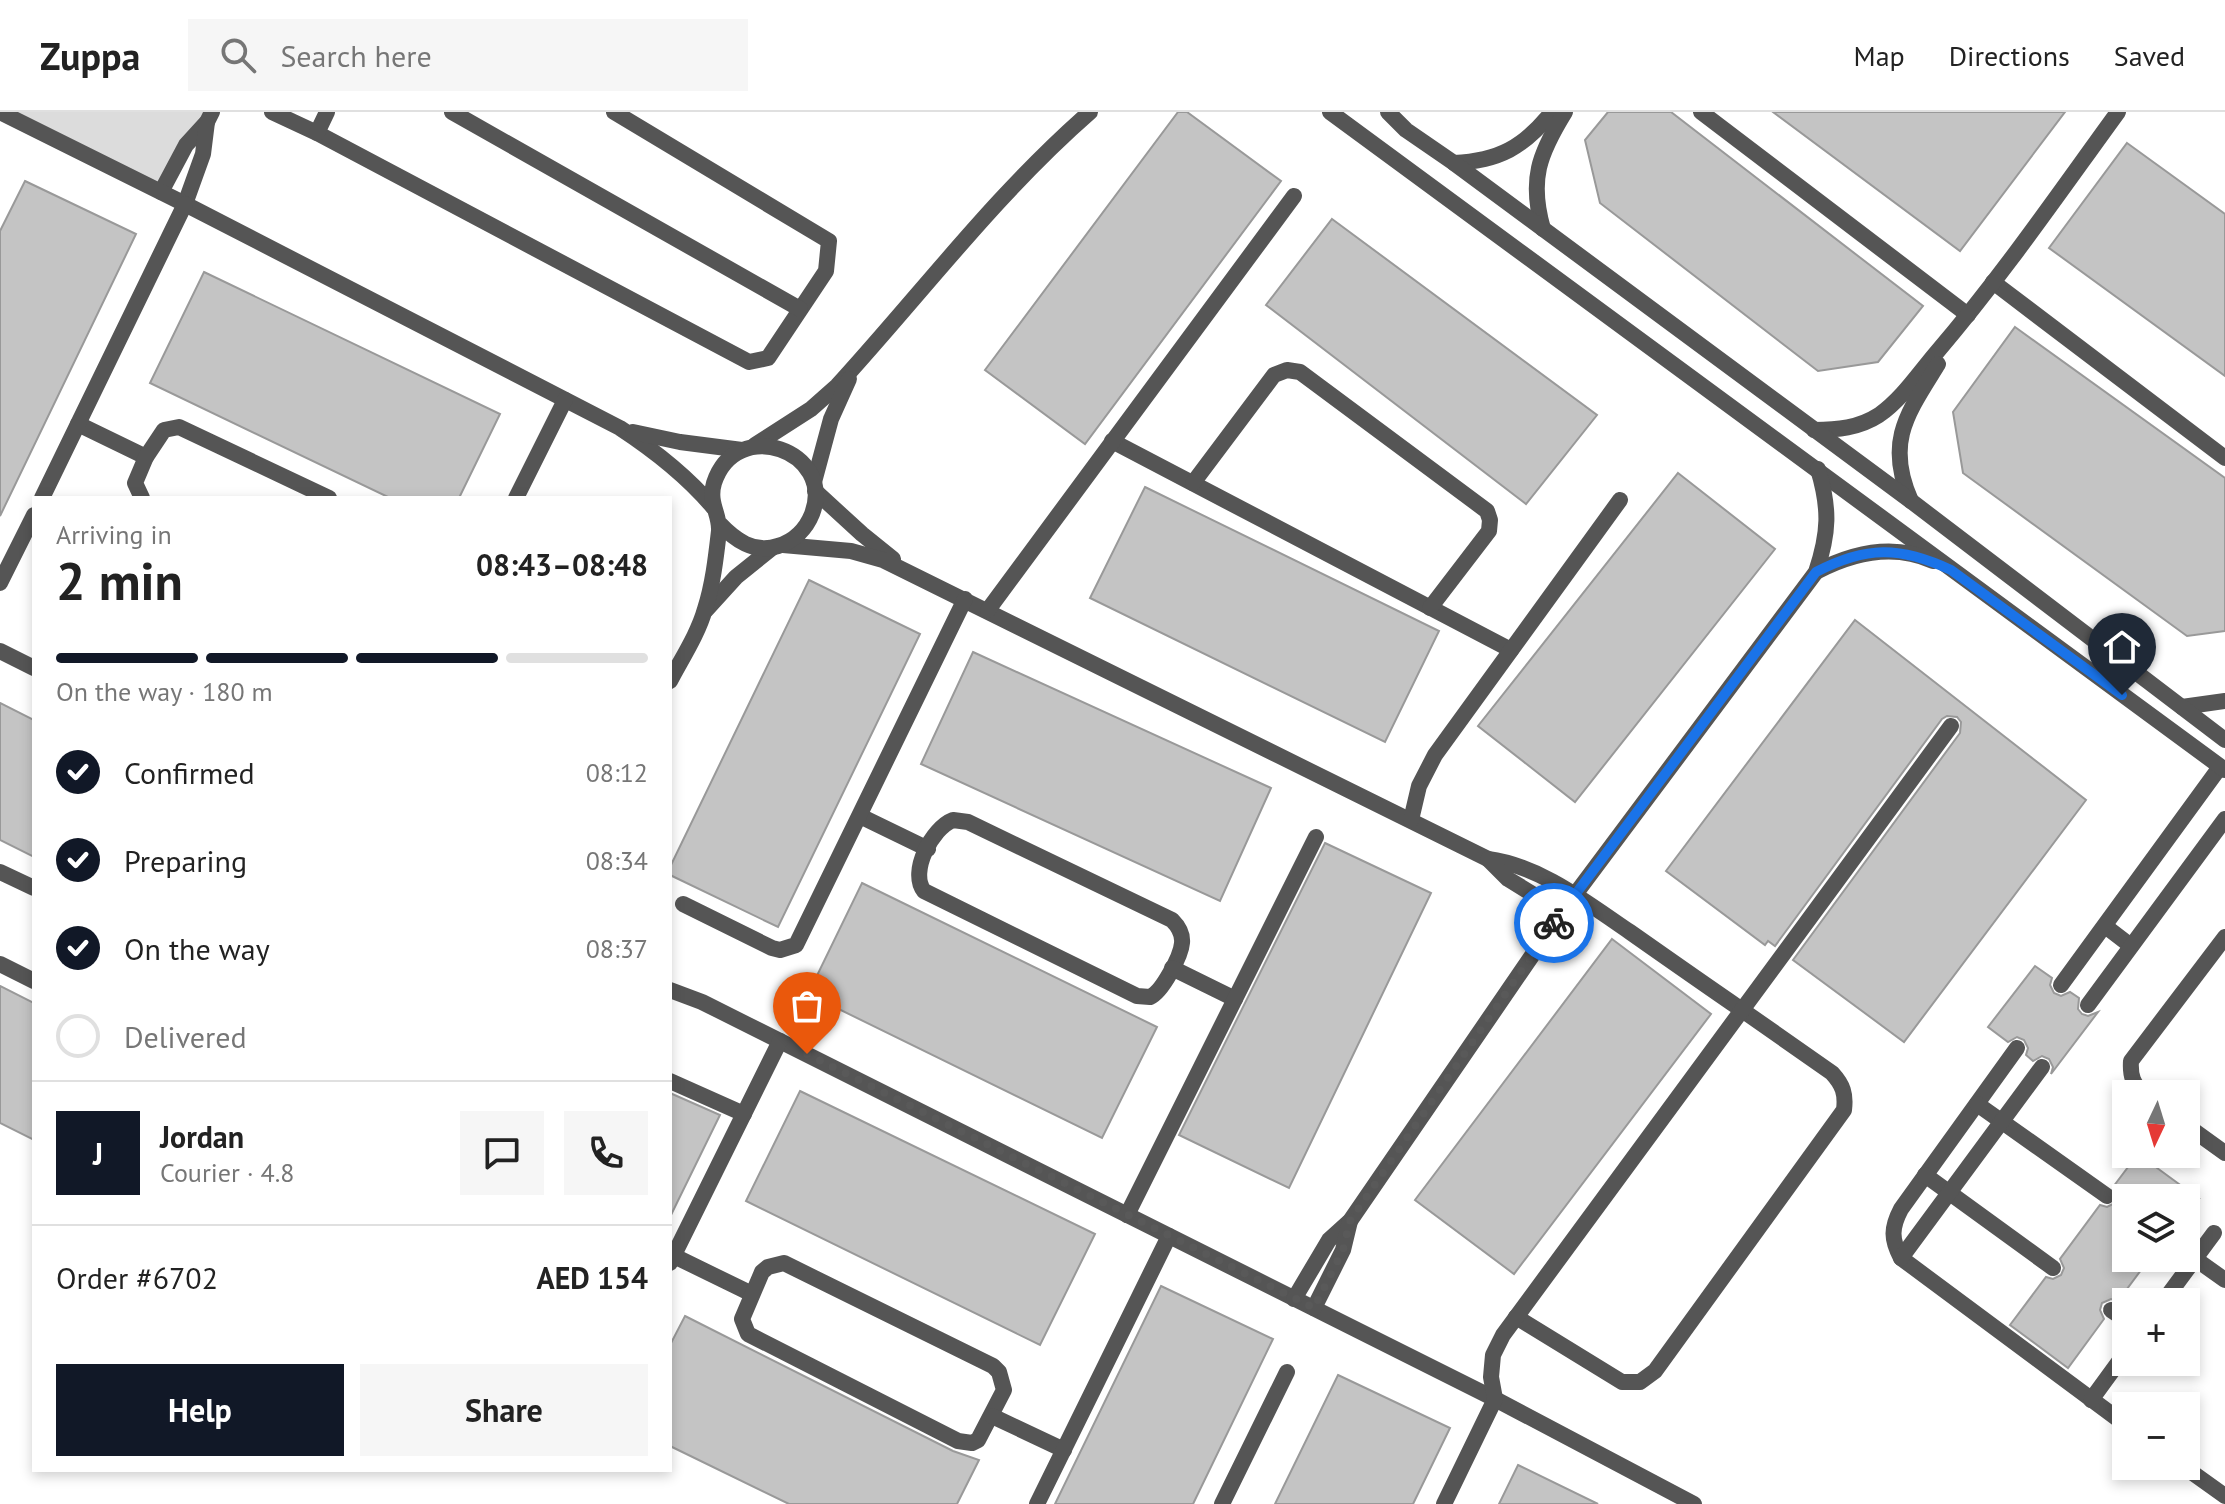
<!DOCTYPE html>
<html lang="en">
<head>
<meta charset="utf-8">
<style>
  :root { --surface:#fff; --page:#f6f6f6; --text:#222; --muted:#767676; --line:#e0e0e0; --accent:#111827 }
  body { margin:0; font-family:"PT Sans",sans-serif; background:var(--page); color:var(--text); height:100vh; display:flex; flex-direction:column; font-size:30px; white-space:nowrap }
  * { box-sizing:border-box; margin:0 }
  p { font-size:26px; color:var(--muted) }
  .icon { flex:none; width:44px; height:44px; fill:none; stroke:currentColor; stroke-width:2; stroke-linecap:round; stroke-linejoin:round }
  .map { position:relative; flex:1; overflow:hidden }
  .sheet { position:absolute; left:32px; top:384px; width:640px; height:976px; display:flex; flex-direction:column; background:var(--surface); border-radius:0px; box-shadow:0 4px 12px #0003 }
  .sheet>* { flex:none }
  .needle { width:52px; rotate:184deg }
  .buttons { position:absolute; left:2112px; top:968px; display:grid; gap:16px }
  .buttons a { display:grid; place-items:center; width:88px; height:88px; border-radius:0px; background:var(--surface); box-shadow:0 4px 12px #0003; font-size:40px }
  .pin { position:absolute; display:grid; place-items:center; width:68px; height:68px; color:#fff; margin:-82px -34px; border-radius:50% 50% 50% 0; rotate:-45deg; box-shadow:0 0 8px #0007 }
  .pin .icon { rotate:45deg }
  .courier { position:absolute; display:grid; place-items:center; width:80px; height:80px; margin:-40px; border:6px solid #1a73e8; border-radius:50%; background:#fff; color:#222; box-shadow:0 2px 10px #0007 }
  .head em { font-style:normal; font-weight:700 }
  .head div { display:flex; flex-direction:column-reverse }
  .head { display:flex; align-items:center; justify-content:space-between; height:136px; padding:0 24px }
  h1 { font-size:52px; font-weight:700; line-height:60px }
  .bar { display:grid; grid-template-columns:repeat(4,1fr); gap:12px 8px; align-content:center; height:96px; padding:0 24px }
  .bar i { height:10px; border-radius:6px; background:var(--line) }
  .bar .selected { background:var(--accent) }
  .bar p { grid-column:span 4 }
  .line { display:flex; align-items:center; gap:20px; padding:0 24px; border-top:2px solid var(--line) }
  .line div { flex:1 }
  .round { display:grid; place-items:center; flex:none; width:84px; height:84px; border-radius:0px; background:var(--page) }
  ol { padding:0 24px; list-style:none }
  li { display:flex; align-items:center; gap:24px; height:88px }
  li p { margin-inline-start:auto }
  li .icon { padding:8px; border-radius:50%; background:var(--accent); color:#fff; stroke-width:4 }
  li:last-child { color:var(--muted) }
  li i { width:44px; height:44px; border:4px solid var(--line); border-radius:50% }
  .button { display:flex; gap:16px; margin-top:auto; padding:16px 24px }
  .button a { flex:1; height:92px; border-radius:0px; background:var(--accent); color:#fff; font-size:32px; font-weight:700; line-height:92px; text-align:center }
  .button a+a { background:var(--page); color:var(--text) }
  header { display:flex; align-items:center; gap:48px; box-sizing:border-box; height:112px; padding:0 40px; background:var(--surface); border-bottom:2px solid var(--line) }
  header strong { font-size:38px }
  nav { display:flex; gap:44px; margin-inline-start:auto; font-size:28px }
  .search { width:560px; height:72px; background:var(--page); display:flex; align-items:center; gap:20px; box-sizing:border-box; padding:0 28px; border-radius:0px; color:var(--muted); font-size:30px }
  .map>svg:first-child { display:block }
  .green { fill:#dcdcdc }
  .building { fill:#c4c4c4; stroke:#999; stroke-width:2 }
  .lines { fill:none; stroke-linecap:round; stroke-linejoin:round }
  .service { stroke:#555; stroke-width:16 }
  .minor { stroke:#555; stroke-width:16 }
  .done { stroke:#595959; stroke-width:8; stroke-dasharray:0 14.4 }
  .route { stroke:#1a73e8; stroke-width:10 }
</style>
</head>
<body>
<header>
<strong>Zuppa</strong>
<div class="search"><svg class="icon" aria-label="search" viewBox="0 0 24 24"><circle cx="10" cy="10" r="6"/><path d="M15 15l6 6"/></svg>Search here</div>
<nav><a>Map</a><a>Directions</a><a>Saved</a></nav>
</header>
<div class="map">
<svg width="2225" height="1392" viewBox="0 0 2225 1392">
  <rect width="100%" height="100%" fill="#fff"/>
  <!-- green -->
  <polygon class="green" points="8,0 207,0 161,80"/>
  <!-- building -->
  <g class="building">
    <polygon points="1178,0 1187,0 1281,69 1085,332 985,258"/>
    <polygon points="1608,0 1671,0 1923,194 1878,250 1818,259 1600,91 1585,28"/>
    <polygon points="1773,0 2065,0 1960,139"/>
    <polygon points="2127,31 2225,102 2225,264 2049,136"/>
    <polygon points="25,69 136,122 0,404 0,119"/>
    <polygon points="1332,107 1597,303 1526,392 1266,193"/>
    <polygon points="204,160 500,302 459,386 390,386 150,271"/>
    <polygon points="2015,215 2225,366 2225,519 2187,524 1963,361 1953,300"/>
    <polygon points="1678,361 1775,437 1575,690 1478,614"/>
    <polygon points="1145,375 1439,519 1385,630 1090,486"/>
    <polygon points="809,468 920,522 778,815 670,763 670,755"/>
    <polygon points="1855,508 2086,688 1904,930 1793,848 1960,621 1961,610 1957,605 1947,604 1942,607 1775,834 1768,829 1765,833 1666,759"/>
    <polygon points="973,540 1271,676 1220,789 921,652"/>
    <polygon points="0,591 34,608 34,745 0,728"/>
    <polygon points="1325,731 1431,781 1289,1076 1179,1023"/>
    <polygon points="862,771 1157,915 1102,1026 808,882"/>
    <polygon points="1612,827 1711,902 1514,1162 1415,1088"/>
    <polygon points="2035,854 2052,866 2050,873 2054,881 2061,884 2070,880 2079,886 2078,897 2082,902 2088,904 2098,900 2051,962 2053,955 2049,947 2042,944 2033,949 2026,943 2028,936 2024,928 2017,925 2008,930 1988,915"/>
    <polygon points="0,874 34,891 34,1028 0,1011"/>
    <polygon points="800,979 1095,1122 1040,1233 746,1089"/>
    <polygon points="670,981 720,1003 670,1105"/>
    <polygon points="2138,1042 2198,1086 2126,1086 2126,1146 2150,1146 2118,1189 2111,1187 2102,1191 2100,1198 2104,1207 2068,1256 2010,1213 2046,1165 2053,1167 2061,1163 2064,1156 2060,1147 2100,1093 2107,1095 2115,1091 2118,1084 2113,1075"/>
    <polygon points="1161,1174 1273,1227 1193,1392 1055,1392"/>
    <polygon points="685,1204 953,1339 979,1348 957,1392 789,1392 670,1334 670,1233"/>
    <polygon points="1338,1263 1450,1316 1413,1392 1275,1392"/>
    <polygon points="1518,1353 1598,1392 1499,1392"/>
  </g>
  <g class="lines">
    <!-- service -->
    <g class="service">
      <polyline points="272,0 317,21 749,250 768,246 826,159 829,129 614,0"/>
      <polyline points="452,0 800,197"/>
      <polyline points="1701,0 1968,203"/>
      <polyline points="317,21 327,0"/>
      <path d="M1454,51C1499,49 1524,35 1552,0"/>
      <polyline points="161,80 186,33 207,10 212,0"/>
      <polyline points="185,92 203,42 207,10"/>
      <path d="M1543,117C1529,68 1539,42 1565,0"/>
      <polyline points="1993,170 2225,346"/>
      <polyline points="78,312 146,345"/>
      <path d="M1814,318C1837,318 1859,316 1879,303C1902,287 1919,261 1937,240C2002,164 2059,81 2118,0"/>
      <polyline points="142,386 135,371 146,345 164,318 179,315 329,386"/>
      <path d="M1911,389C1885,330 1907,302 1938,252"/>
      <polyline points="2182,595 2225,589"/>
      <polyline points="860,704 928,737"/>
      <path d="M953,708L968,710L1172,808C1178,814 1183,821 1182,831C1181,844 1162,880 1150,885L1137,884L924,779C909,760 932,716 953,708Z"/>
      <polyline points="0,760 34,776"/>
      <polyline points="2105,814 2131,834"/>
      <polyline points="0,852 34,869"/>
      <polyline points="1172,856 1235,887"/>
      <polyline points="2061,873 2220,655"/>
      <polyline points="2088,893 2225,707"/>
      <path d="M2017,936L1901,1097C1891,1116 1891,1127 1901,1146L2126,1313"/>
      <path d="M2144,982C2133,972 2130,964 2131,949L2225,825"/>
      <polyline points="1977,992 2107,1084"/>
      <polyline points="2186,1013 2225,1041"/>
      <polyline points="1925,1063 2053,1156"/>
      <polyline points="2187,1141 2225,1168"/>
      <polyline points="674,1144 752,1182"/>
      <polyline points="1901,1146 2042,955"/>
      <polygon points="784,1151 993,1254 999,1260 1004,1278 978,1328 972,1331 958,1329 748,1222 742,1207 762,1160 768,1155"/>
      <polyline points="2163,1190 2214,1121"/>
      <polyline points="2111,1198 2126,1208"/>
      <path d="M1516,1205L1622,1270H1640L1655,1259L1844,998C1846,982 1843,973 1832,961L1742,898"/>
      <polyline points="2091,1288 2126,1240"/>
      <polyline points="992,1304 1064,1338"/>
      <polyline points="2183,1354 2225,1384"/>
    </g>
    <!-- minor -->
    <g class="minor">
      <path d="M0,0L185,92L620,316C655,339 686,363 713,395"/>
      <polyline points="1330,0 2225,658"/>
      <polyline points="1388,0 1406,18 1454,51 1911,389 2225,628"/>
      <polyline points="633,320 680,330 742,338"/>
      <polyline points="1112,329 1511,538"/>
      <path d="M755,333L811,297L837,274C922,181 995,83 1090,0"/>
      <polyline points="814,370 831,307 849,267"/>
      <polyline points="1193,371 1274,263 1287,258 1300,260 1487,399 1490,408 1489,419 1430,496"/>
      <polyline points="815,379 862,422 893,447"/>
      <polyline points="42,386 185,92"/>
      <polyline points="516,386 565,288"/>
      <path d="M783,433L851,439L883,448L1488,747C1541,754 1587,791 1630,820C1667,846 1704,872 1742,898"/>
      <path d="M1816,460C1852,441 1893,431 1933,449"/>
      <polyline points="0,471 34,403"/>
      <polyline points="706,498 736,465 772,436"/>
      <polyline points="988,498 1294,84"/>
      <polyline points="0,539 34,556"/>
      <path d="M670,569C682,546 698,522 705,497C713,472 716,445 719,419C720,402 708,391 714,371C736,303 836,339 812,402C806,417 794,429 778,434C754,442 735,428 719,411"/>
      <polyline points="1411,708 1419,674 1435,643 1620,388"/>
      <polyline points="1488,747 1508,767 1562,800"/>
      <polyline points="683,792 772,836 780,838 796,833 965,487"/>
      <polyline points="670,878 702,890 1495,1287 1694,1392"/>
      <polyline points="670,969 744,1002"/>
      <polyline points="1127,1103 1316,725"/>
      <polyline points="670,1151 780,929"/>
      <path d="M1294,1187L1329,1128L1350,1109L1562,800L1816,460C1829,421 1830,397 1818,357"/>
      <polyline points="1314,1196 1343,1138 1350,1109"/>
      <polyline points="1037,1392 1169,1124"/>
      <polyline points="1222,1392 1287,1260"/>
      <polyline points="1444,1392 1495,1287 1491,1265 1493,1243 1503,1223 1951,614"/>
    </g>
  </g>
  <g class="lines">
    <!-- done -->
    <polyline class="done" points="807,942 1314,1196 1343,1138 1350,1109 1554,811"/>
    <!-- route -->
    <path class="route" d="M1554,811L1816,460C1866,434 1900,434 1951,458L2122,583"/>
  </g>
</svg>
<div class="buttons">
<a><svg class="needle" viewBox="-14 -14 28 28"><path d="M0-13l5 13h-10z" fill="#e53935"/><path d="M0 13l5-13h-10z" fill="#767676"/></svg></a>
<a><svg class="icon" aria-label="layers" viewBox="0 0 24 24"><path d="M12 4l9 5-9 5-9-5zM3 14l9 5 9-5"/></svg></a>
<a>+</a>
<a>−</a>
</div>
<div class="pin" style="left:807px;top:942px;background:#ea580c"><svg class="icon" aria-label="bag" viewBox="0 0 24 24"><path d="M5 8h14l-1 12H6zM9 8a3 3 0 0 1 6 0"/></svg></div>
<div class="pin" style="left:2122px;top:583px;background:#1f2937"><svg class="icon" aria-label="home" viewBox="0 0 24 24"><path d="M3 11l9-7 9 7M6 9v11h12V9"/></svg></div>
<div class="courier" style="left:1554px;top:811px"><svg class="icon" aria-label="bike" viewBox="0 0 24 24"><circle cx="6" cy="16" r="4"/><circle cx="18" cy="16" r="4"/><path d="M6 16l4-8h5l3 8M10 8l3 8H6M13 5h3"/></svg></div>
<section class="sheet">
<div class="head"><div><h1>2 min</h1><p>Arriving in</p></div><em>08:43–08:48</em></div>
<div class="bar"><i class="selected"></i><i class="selected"></i><i class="selected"></i><i></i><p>On the way · 180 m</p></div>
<ol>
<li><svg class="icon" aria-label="check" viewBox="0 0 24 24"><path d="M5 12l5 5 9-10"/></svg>Confirmed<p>08:12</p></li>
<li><svg class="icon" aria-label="check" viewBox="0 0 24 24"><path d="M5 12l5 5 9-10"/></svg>Preparing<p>08:34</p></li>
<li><svg class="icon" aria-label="check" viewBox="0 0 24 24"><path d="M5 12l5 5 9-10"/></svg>On the way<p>08:37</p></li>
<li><i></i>Delivered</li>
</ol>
<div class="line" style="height:144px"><b class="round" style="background:var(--accent);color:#fff">J</b><div><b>Jordan</b><p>Courier · 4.8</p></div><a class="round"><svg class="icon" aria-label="chat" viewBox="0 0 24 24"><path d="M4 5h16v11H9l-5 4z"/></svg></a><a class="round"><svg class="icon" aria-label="phone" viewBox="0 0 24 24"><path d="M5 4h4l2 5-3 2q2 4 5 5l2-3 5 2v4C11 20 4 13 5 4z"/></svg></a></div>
<div class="line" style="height:104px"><div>Order #6702</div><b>AED 154</b></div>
<div class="button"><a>Help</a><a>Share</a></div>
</section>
</div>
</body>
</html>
